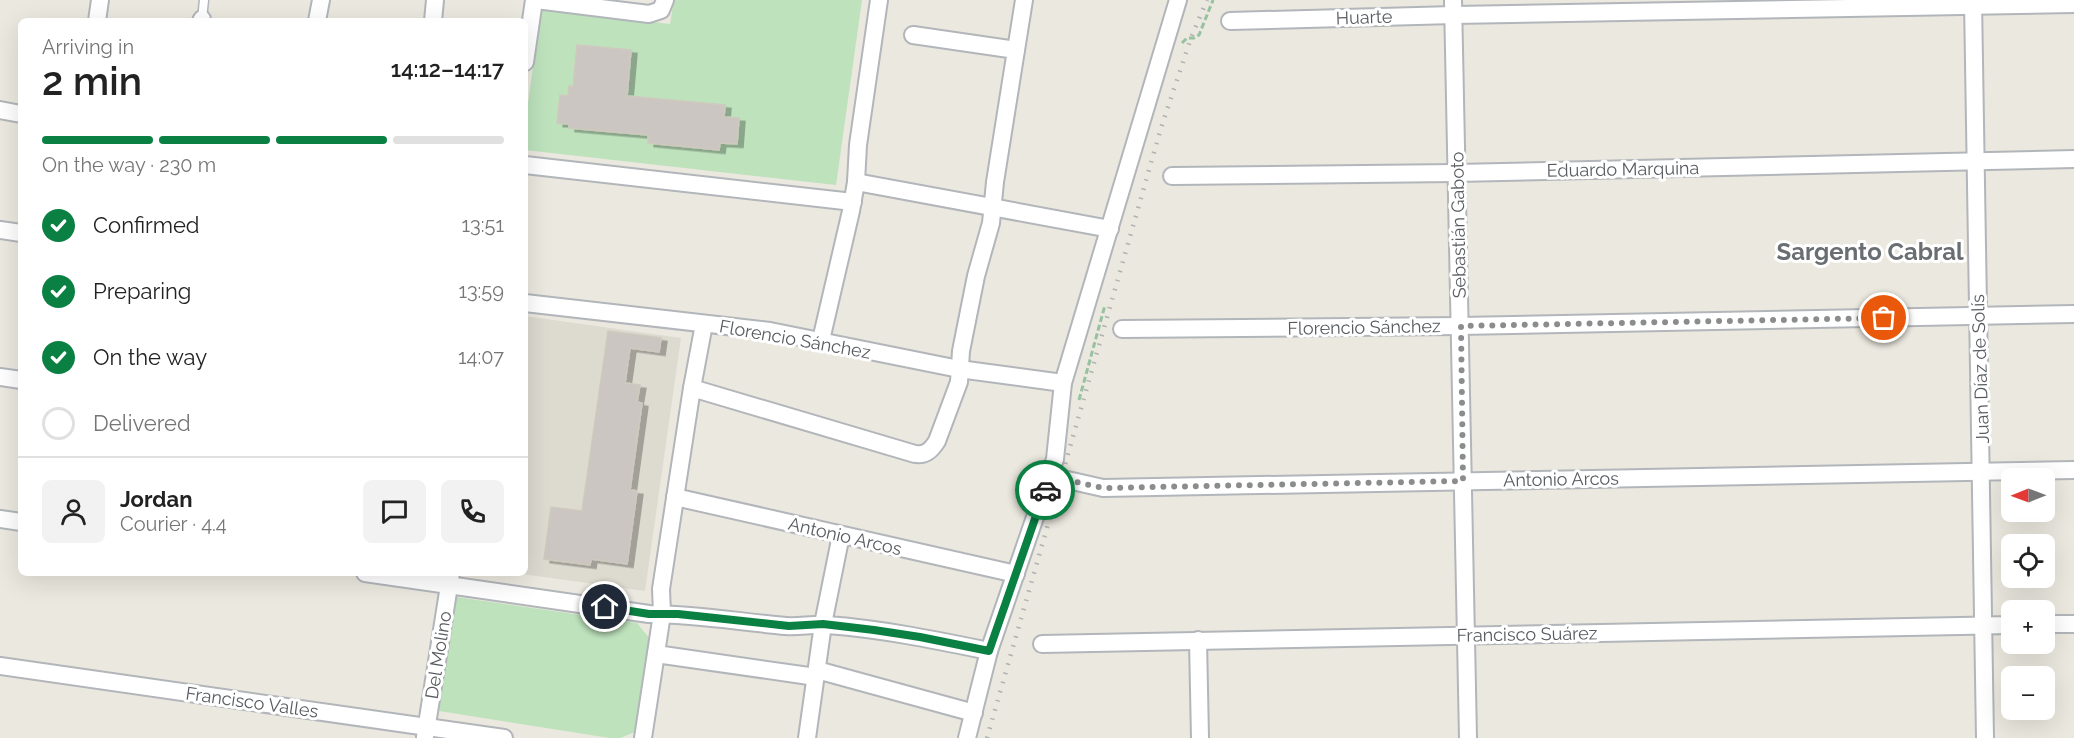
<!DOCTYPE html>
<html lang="en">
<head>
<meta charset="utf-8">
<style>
  :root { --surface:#fff; --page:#f2f2f2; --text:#222; --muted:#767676; --line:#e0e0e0; --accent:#0b8043 }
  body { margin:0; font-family:Raleway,sans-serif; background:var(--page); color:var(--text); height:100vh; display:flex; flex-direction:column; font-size:22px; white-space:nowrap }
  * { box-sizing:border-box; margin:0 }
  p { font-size:20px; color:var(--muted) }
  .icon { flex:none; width:33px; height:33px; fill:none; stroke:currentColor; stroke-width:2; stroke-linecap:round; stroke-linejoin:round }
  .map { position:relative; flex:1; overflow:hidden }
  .sheet { position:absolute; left:18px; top:18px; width:510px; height:558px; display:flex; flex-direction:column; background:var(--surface); border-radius:9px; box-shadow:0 6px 24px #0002 }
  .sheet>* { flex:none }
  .needle { width:39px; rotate:269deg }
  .controls { position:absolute; left:2001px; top:468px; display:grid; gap:12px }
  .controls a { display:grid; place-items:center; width:54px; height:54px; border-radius:9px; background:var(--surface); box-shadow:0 6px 24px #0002; font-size:30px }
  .pin { position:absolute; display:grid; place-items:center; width:51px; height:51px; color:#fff; margin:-26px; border:3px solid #fff; border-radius:50%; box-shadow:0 2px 6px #0007 }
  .courier { position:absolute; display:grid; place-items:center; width:60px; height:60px; margin:-30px; border:4px solid #0b8043; border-radius:50%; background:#fff; color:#222; box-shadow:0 2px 8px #0007 }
  .headline em { font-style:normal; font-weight:600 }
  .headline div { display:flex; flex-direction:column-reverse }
  .headline { display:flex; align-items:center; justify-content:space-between; height:102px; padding:0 24px }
  h1 { font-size:39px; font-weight:600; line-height:45px }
  .bar { display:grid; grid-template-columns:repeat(4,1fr); gap:9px 6px; align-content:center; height:72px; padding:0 24px }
  .bar i { height:8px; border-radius:4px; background:var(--line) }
  .bar .current { background:var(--accent) }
  .bar p { grid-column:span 4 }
  .line { display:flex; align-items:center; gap:15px; padding:0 24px; border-top:2px solid var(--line) }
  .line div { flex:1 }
  .round { display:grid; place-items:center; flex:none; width:63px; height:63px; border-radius:9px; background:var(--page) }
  ol { padding:0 24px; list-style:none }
  li { display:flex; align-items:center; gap:18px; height:66px }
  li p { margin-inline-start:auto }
  li .icon { padding:6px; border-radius:50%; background:var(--accent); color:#fff; stroke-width:4 }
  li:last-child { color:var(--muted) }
  li i { width:33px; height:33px; border:3px solid var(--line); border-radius:50% }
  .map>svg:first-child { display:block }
  .education { fill:#dddad0 }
  .green { fill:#bde2bc }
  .building { fill:#cbc6c1; stroke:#cfc9be; stroke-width:1.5; filter:url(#shadow) }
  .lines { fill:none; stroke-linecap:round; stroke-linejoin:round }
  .lane-casing { stroke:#b2b6ba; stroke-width:11 }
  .street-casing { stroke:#b2b6ba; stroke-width:20 }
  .path { stroke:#96c2a0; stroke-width:3; stroke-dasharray:6 3; stroke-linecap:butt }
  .lane { stroke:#fff; stroke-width:8 }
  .street { stroke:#fff; stroke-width:16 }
  .rail { stroke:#b0b1b1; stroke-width:4.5; stroke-dasharray:1.5 8; stroke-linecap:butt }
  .done { stroke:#8b8d8c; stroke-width:6; stroke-dasharray:0 10.8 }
  .route { stroke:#0b8043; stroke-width:8 }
  .labels { text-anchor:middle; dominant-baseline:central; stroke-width:6; stroke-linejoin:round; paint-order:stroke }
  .street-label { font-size:18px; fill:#585c60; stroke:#fff }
  .district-label { font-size:24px; font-weight:bold; fill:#696e72; stroke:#fff }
</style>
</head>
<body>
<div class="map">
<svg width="2074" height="738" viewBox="0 0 2074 738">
  <defs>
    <filter id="shadow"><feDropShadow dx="6" dy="3.5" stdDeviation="0" flood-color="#0004"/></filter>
  </defs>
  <rect width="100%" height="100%" fill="#ebe8df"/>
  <!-- education -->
  <polygon class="education" points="525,316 681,338 645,591 515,573 525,573"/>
  <!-- green -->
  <g class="green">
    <polygon points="674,0 862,0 836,185 525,150 525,125 541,9 670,24"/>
    <polygon points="456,597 637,623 650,639 635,732 620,738 610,738 439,711"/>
  </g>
  <!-- building -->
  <g class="building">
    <polygon points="577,45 631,50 627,96 725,105 724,117 739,118 737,144 720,143 719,150 648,143 648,135 569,128 569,124 557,123 560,95 568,96 569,86 573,87"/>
    <polygon points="608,331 661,338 659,352 630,348 625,383 640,385 637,402 642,403 630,490 637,491 627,564 591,559 590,565 544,559 551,507 582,511"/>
  </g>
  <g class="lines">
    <!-- lane casing -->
    <g class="lane-casing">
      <polyline id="lane" points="202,19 204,0"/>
    </g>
    <!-- street casing -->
    <g class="street-casing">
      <g id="street">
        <polyline points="536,0 649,14 661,10 665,0"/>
        <polyline points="1453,0 1468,738"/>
        <path d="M1973,0C1978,246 1982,492 1985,738"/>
        <polyline points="97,21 100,0"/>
        <polyline points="201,21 202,19"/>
        <polyline points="317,21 321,0"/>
        <polyline points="433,21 435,0"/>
        <polyline points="1230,21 1454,15 2074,4"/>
        <polyline points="913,35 1016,50"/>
        <polyline points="525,62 534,0"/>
        <polyline points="0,110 21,114"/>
        <polyline points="525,165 853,202"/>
        <polyline points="1172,176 1456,173 2074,159"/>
        <polyline points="856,182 1110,229"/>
        <polyline points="0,230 21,233"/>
        <polyline points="525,303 770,331 959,369 1063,383"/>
        <polyline points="1122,329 1460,326 2074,314"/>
        <polyline points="821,340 851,211 856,182 858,145 879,0"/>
        <polyline points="0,377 21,380"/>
        <path d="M692,388L915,454C926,456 932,449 937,441L959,382L961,351L976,276L991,223L995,182L1024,0"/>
        <polyline points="1050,476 1103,488 2074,470"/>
        <polyline points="675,497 1016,574"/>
        <polyline points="0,519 21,522"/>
        <path d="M365,573L649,614C695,614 740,622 786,626C799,627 813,624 827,625C882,629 935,640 989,651"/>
        <polyline points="2044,624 2074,624"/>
        <polyline points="1198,640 1200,738"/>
        <polyline points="1042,644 2012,625"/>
        <polyline points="656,654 816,677"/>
        <polyline points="0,666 504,738"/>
        <polyline points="817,670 974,713"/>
        <polyline points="425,737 451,573"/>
        <polyline points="643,738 662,614 661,589 692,388 704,324"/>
        <polyline points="807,738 823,624 841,535"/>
        <polyline points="967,738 989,651 1055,459 1063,383 1178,0"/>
      </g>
    </g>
    <!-- path -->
    <g class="path">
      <polyline points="1182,43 1187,38 1194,38 1199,35 1213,0"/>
      <polyline points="1079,400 1105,305"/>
    </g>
    <!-- lane -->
    <use href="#lane" class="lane"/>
    <!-- street -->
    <use href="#street" class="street"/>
    <!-- rail -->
    <polyline class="rail" points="987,738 1161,128 1191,38 1207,0"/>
  </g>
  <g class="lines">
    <!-- done -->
    <polyline class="done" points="1045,490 1050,476 1103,488 1463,481 1461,326 1884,318"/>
    <!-- route -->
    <polyline class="route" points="605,607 649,614 678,614 789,626 823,624 874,630 920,637 989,651 1045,490"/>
  </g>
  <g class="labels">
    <!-- street labels -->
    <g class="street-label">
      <text transform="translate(1364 17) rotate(-2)">Huarte</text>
      <text transform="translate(1623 169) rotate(-1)">Eduardo Marquina</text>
      <text transform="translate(1458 225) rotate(-91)">Sebastián Gaboto</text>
      <text transform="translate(1364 327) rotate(-1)">Florencio Sánchez</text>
      <text transform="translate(795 339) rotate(10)">Florencio Sánchez</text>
      <text transform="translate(1980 369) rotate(-92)">Juan Díaz de Solís</text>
      <text transform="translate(1561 479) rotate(-1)">Antonio Arcos</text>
      <text transform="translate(845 536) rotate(13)">Antonio Arcos</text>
      <text transform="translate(1527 634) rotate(-1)">Francisco Suárez</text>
      <text transform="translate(438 655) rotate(-81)">Del Molino</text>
      <text transform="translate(252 702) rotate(8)">Francisco Valles</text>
    </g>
    <!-- district labels -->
    <g class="district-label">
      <text x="1870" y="251">Sargento Cabral</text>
    </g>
  </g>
</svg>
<div class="controls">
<a><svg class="needle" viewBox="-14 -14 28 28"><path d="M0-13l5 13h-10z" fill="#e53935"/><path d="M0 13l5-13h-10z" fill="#767676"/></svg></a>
<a><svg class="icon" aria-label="locate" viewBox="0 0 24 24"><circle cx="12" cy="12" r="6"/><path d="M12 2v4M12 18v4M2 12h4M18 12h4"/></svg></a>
<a>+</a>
<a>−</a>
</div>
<div class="pin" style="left:1884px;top:318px;background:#ea580c"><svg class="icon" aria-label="bag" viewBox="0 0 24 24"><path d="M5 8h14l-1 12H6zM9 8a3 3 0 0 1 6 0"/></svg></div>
<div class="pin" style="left:605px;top:607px;background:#1f2937"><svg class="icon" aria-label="home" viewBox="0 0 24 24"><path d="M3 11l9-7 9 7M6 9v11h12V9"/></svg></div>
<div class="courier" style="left:1045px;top:490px"><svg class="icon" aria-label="car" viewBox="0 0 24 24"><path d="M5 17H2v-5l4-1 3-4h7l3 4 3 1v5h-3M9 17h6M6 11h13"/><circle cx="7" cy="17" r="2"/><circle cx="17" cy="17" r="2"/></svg></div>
<section class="sheet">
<div class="headline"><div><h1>2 min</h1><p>Arriving in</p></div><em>14:12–14:17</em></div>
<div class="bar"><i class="current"></i><i class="current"></i><i class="current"></i><i></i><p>On the way · 230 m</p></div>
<ol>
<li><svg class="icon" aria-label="check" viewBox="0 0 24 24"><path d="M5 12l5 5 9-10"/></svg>Confirmed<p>13:51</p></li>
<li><svg class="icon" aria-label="check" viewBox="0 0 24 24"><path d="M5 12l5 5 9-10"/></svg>Preparing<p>13:59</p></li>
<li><svg class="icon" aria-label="check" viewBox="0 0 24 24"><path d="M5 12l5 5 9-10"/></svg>On the way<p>14:07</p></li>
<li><i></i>Delivered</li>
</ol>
<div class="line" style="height:108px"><a class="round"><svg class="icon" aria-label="person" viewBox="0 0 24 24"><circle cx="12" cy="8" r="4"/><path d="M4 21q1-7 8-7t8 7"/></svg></a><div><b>Jordan</b><p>Courier · 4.4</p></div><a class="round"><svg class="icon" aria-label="chat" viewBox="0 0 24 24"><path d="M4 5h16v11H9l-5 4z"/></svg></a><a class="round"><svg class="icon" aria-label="phone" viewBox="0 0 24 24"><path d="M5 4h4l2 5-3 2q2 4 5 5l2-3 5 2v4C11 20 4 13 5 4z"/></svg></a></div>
</section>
</div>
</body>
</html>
